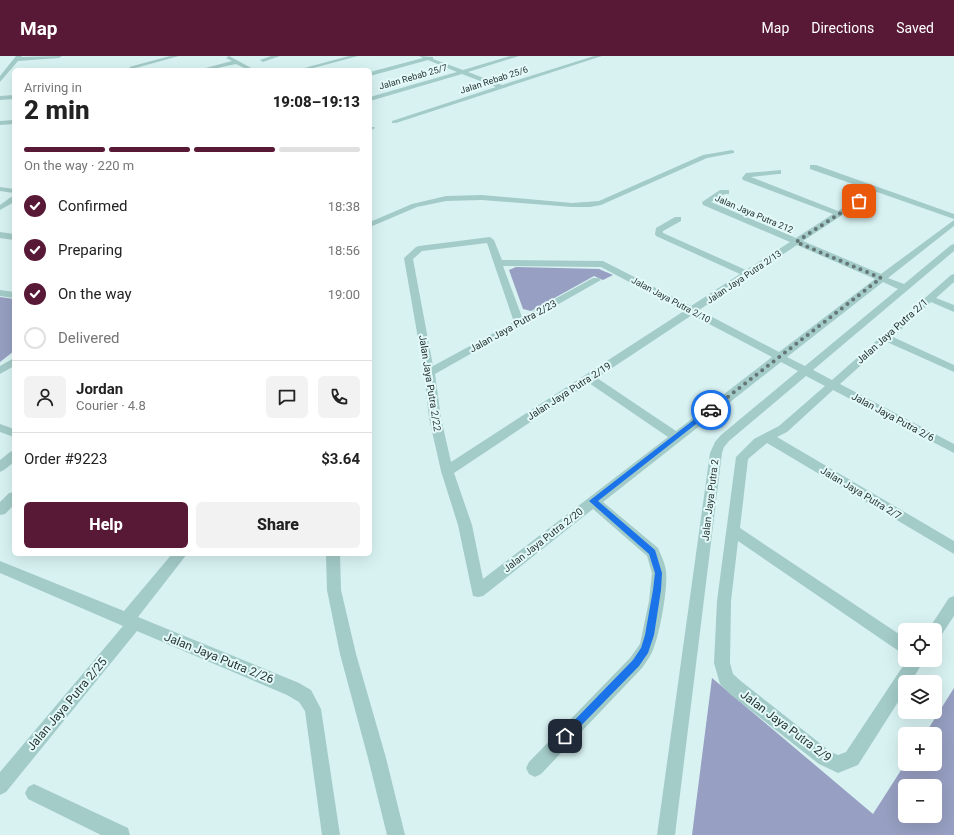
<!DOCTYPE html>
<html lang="en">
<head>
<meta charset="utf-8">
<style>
  :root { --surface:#fff; --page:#f2f2f2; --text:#222; --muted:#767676; --line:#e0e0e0; --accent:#581936 }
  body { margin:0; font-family:Roboto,sans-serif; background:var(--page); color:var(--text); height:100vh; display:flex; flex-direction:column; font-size:15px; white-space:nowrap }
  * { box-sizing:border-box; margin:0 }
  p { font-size:13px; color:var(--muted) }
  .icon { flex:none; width:22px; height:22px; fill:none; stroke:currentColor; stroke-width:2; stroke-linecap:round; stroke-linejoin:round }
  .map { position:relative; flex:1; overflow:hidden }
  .details { position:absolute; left:12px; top:12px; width:360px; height:488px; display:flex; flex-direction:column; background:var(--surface); border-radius:6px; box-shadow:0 4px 16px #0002 }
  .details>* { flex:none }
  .tools { position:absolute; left:898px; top:567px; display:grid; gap:8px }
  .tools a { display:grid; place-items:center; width:44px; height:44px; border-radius:6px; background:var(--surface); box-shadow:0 4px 16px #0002; font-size:20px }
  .pin { position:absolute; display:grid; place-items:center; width:34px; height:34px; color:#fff; margin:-17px; border-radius:8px; box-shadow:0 2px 6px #0006 }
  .courier { position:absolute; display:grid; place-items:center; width:40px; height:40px; margin:-20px; border:3px solid #1a73e8; border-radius:50%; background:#fff; color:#222; box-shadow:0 1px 5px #0007 }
  .head em { font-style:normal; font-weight:800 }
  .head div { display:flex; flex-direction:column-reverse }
  .head { display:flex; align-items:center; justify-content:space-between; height:68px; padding:0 12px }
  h1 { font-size:26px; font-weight:800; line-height:30px }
  .bar { display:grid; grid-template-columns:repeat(4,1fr); gap:6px 4px; align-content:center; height:48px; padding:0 12px }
  .bar i { height:5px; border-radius:3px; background:var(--line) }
  .bar .active { background:var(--accent) }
  .bar p { grid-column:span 4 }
  .line { display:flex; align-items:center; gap:10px; padding:0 12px; border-top:1px solid var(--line) }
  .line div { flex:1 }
  .round { display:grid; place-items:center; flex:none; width:42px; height:42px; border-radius:6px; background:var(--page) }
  ol { padding:0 12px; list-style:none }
  li { display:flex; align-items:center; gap:12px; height:44px }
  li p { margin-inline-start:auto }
  li .icon { padding:4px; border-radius:50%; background:var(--accent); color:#fff; stroke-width:4 }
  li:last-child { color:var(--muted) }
  li i { width:22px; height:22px; border:2px solid var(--line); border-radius:50% }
  .primary-button { display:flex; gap:8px; margin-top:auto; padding:8px 12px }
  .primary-button a { flex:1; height:46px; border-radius:6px; background:var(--accent); color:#fff; font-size:16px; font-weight:800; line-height:46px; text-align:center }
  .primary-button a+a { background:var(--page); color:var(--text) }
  header { display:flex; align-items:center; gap:24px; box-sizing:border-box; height:56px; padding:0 20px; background:var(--accent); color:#fff }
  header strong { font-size:19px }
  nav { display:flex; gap:22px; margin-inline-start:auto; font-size:14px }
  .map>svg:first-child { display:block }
  .green { fill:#979fc2; fill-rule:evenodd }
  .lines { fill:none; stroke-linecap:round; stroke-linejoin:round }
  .minor { fill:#a3cbc8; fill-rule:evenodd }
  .route { fill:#1a73e8 }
  .done { stroke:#647775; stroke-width:4; stroke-dasharray:0 7.2 }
  .labels { text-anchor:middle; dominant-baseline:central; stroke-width:4; stroke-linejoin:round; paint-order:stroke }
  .far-street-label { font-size:9px; fill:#263532; stroke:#e4fafa }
  .street-label { font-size:10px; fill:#263532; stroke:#e4fafa }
  .near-street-label { font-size:12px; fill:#263532; stroke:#e4fafa }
</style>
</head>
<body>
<header>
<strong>Map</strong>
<nav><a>Map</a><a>Directions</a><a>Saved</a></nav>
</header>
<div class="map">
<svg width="954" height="779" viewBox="0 0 954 779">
  <rect width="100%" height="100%" fill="#d8f2f2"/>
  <!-- green -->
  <g class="green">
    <polygon points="516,211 599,213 613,219 603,224 594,220 531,255 523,253 509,214"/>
    <polygon points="0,241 14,243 14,295 0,306"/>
    <path d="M712,622L873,758L905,708H935V678H925L954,632V779H692ZM905,730H935V760H905Z"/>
  </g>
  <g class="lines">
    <!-- minor -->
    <g class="minor">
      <polygon points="16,0 22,0 21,1 62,0 59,2 18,5 0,26 0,20"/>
      <polygon points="170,0 179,0 132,13 129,11"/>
      <polygon points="229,0 255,14 248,14 236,8 208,14 198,14 232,5 226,2"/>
      <polygon points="271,0 280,0 263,6 260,4"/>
      <polygon points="349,0 358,0 306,14 297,14"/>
      <polygon points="419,0 433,1 433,3 463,14 510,0 519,0 468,16 502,29 594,0 602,0 396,67 392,67 392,65 496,31 462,18 370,45 370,41 457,16 428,4 370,20 370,16 423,2"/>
      <polygon points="14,39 14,43 0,44 0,40"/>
      <polygon points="14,64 14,68 0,69 0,65"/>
      <polygon points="370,71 374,71 375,72 370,75"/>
      <polygon points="732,94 734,95 734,97 707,102 601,149 590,151 572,151 482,144 446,145 417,151 370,171 370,166 412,148 446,140 482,139 572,147 599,145 703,99"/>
      <path d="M810,109H816L954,158V163L877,136L803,185L881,218L954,164V170L888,222L904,228L951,189L954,188V195L813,314L832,324L951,219L954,218V226L936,242L954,249V256L931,246L893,281L954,309V316L887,286L840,328L954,388V397L833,334L787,376L777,381L954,485V498L767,387L748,403L740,472L905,582V598L900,596L738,485L731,545L730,607L733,618L742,626L831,696L838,699L846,696L907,604H924L911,626H905V635L858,709L838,717L819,708L730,638L720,628L714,607L717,545L736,401L754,383L779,370L825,330L806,320L729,385L724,391L722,397L675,779H657L710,397L715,386L721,379L798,315L781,306L603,446L658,492C661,499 665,507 666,515C668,533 660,577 653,594C650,601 646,606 642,612L541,718L535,721L529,718L526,712L529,706L630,602L640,588L649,545L652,517L647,500L593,453L483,540L478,541L473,540L458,469L441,415L429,362L424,317L404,202L416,191L419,190L490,181L494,184L502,204L603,205L691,250L740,218L656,180L655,178L656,172L675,161H681V165L663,175V177L746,214L790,186L703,149L702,146L720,134H729V138H725L711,146L796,182L833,158L743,124L742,122L746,117L781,114V118H778L751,121L838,155L870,134L810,113ZM487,187L514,266L433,310L413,203L422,195ZM797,189L875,223L779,296L699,254ZM503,210L601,211L684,255L451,406L441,362L435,318L601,224L599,222H593L522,261ZM883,226L898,233L805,310L787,301ZM692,259L772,301L676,375L597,322ZM589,327L668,381L483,523L472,469L454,417Z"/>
      <polygon points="0,131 14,133 14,137 0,135"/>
      <polygon points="11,141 14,141 14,146 0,154 0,149"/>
      <polygon points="0,176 14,178 14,184 0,182"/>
      <polygon points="0,234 14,236 14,242 0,240"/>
      <polygon points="14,302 14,310 0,318 0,310"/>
      <polygon points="0,368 14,373 14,381 0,376"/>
      <polygon points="14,394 14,406 4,414 0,416 0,404 10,396"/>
      <polygon points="14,436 14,449 5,458 0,459 0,446 9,437"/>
      <polygon points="172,498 187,498 138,561 299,627 311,634 321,653 340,779 322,779 305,655 299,646 287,639 137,575 6,736 0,739 0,716 123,570 0,517 0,505 124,555"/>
      <polygon points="326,498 340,498 341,534 356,598 386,702 405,779 387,779 368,702 340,598 327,534"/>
      <polygon points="954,540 954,560 940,581 935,583 935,574 928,574 949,542"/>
      <polygon points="34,728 128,772 130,779 101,779 28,743 25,737 28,731"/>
    </g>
  </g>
  <!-- route -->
  <polygon class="route" points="709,352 713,352 714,354 598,445 655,494 662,517 661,534 654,579 648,597 639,610 568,683 565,685 562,683 560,680 562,677 633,604 641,592 645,579 653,534 655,517 649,498 589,445"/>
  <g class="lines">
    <!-- done -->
    <polyline class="done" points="711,354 881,222 796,186 859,145"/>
  </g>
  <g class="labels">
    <!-- far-street labels -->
    <g class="far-street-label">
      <text transform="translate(413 21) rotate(-16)">Jalan Rebab 25/7</text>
      <text transform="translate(494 24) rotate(-18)">Jalan Rebab 25/6</text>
      <text transform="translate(754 158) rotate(23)">Jalan Jaya Putra 212</text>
      <text transform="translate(744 221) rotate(-34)">Jalan Jaya Putra 2/13</text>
      <text transform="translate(671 244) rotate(28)">Jalan Jaya Putra 2/10</text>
    </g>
    <!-- street labels -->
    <g class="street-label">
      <text transform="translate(513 270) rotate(-29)">Jalan Jaya Putra 2/23</text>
      <text transform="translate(892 275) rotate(-42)">Jalan Jaya Putra 2/1</text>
      <text transform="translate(430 327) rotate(81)">Jalan Jaya Putra 2/22</text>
      <text transform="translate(569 335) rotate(-33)">Jalan Jaya Putra 2/19</text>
      <text transform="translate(893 361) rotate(28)">Jalan Jaya Putra 2/6</text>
      <text transform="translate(861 437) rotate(31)">Jalan Jaya Putra 2/7</text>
      <text transform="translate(710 444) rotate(-83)">Jalan Jaya Putra 2</text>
      <text transform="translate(543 484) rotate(-38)">Jalan Jaya Putra 2/20</text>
    </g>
    <!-- near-street labels -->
    <g class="near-street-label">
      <text transform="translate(219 602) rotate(22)">Jalan Jaya Putra 2/26</text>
      <text transform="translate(67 648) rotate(-50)">Jalan Jaya Putra 2/25</text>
      <text transform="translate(786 670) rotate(37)">Jalan Jaya Putra 2/9</text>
    </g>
  </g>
</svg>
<div class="tools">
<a><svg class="icon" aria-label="locate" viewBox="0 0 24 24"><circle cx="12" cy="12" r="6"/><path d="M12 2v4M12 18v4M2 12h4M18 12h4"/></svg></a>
<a><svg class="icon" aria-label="layers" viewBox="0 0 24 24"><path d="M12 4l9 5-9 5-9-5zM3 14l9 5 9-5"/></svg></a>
<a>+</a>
<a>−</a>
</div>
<div class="pin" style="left:859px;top:145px;background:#ea580c"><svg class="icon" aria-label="bag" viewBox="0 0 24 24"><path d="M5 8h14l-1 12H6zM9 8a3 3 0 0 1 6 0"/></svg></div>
<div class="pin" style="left:565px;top:680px;background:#1f2937"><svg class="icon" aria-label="home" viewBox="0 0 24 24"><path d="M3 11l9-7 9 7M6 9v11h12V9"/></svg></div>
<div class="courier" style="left:711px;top:354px"><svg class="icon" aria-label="car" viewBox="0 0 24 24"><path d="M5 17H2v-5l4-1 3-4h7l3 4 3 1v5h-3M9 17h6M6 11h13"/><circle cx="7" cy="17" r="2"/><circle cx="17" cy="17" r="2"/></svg></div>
<section class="details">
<div class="head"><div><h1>2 min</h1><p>Arriving in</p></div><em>19:08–19:13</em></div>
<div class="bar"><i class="active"></i><i class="active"></i><i class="active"></i><i></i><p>On the way · 220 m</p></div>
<ol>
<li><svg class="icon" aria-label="check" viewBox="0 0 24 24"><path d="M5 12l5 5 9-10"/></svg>Confirmed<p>18:38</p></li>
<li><svg class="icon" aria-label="check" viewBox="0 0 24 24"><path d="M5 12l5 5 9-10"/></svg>Preparing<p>18:56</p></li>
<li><svg class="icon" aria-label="check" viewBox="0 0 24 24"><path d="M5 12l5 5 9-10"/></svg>On the way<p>19:00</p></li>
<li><i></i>Delivered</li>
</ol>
<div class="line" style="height:72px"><a class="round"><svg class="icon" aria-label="person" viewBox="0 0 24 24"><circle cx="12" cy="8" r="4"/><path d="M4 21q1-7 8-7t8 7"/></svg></a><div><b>Jordan</b><p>Courier · 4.8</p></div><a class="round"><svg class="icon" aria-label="chat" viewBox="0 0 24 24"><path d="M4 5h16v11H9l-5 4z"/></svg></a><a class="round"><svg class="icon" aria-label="phone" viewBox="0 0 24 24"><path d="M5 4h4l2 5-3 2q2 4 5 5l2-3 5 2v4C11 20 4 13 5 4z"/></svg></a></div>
<div class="line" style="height:52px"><div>Order #9223</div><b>$3.64</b></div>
<div class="primary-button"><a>Help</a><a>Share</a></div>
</section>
</div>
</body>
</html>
